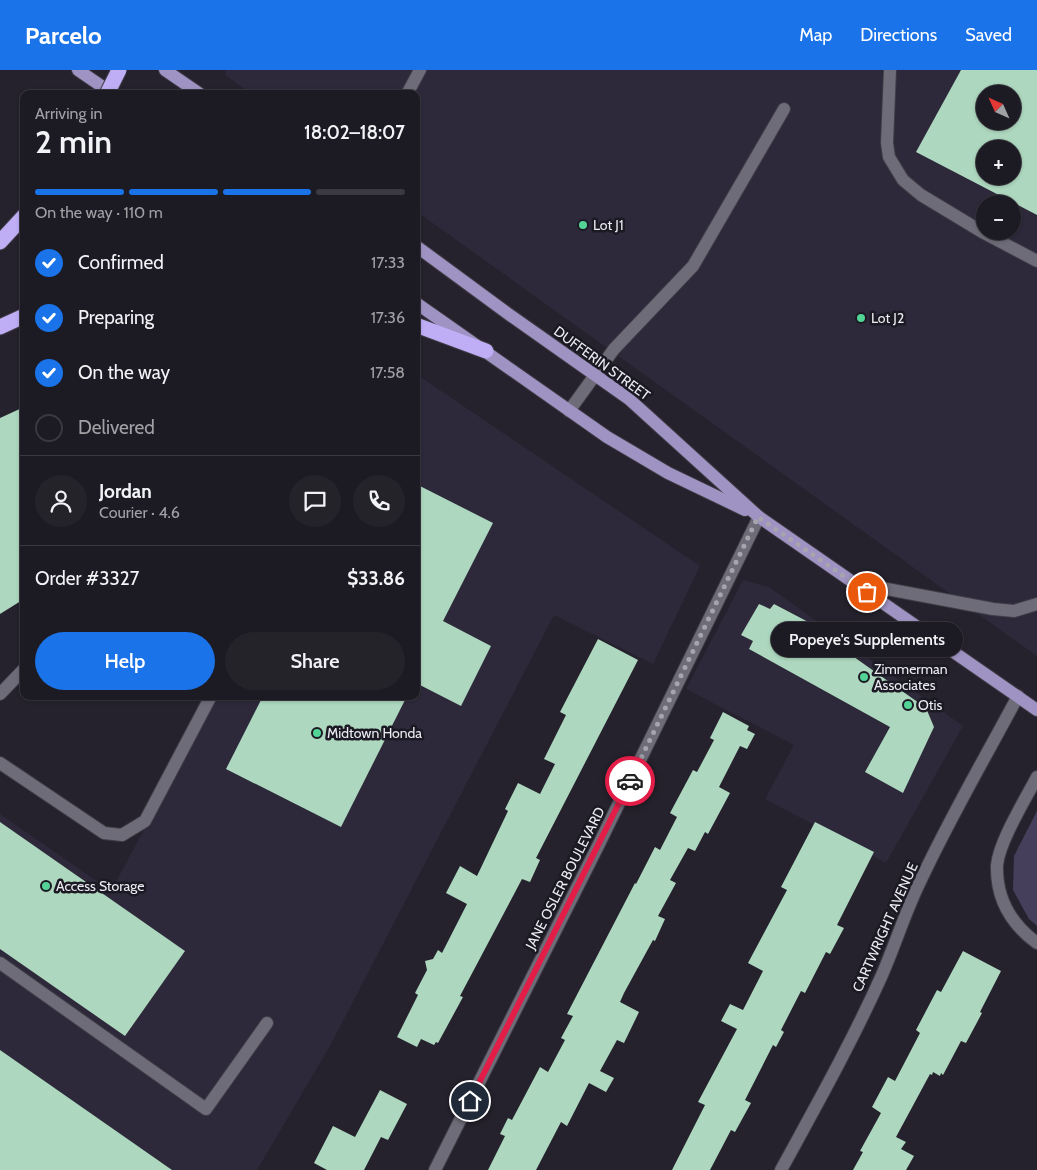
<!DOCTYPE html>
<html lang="en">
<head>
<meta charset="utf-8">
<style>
  :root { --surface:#1c1a22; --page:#25232a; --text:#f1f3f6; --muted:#a0a1a5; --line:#3a3840; --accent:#1a73e8 }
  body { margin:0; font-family:Cabin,sans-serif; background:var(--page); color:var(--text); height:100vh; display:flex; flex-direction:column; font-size:19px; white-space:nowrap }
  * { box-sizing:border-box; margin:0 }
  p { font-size:16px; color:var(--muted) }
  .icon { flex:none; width:28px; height:28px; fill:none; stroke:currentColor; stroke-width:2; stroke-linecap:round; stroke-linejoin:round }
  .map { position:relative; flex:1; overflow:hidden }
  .side { position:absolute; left:20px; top:20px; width:400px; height:610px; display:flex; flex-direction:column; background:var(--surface); border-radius:10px; box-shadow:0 1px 4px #0004,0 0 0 1px var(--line) }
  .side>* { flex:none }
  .needle { width:32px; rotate:315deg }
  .buttons { position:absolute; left:976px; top:15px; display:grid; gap:10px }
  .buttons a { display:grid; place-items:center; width:45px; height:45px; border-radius:50%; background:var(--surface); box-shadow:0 1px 4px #0004,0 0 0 1px var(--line); font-size:25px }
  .pin { position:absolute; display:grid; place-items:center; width:42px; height:42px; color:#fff; margin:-21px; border:2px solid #fff; border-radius:50%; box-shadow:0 1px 5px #0007 }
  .courier { position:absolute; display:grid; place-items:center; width:50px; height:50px; margin:-25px; border:4px solid #e11d48; border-radius:50%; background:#fff; color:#222; box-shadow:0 1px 6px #0007 }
  .bubble { position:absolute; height:35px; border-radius:18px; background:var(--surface); box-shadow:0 1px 4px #0004,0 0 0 1px var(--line); font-size:16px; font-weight:600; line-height:35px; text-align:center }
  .summary em { font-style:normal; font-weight:600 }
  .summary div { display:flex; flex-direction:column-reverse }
  .summary { display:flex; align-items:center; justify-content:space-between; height:85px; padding:0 15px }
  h1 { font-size:32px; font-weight:600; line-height:38px }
  .bar { display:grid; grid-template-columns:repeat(4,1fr); gap:8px 5px; align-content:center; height:60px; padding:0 15px }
  .bar i { height:6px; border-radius:4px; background:var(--line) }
  .bar .current { background:var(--accent) }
  .bar p { grid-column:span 4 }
  .line { display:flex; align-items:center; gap:12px; padding:0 15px; border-top:1px solid var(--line) }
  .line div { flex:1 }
  .round { display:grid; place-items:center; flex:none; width:52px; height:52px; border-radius:26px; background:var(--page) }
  ol { padding:0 15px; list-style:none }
  li { display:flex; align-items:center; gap:15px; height:55px }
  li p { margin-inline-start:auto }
  li .icon { padding:5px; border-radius:50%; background:var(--accent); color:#fff; stroke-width:4 }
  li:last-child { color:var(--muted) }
  li i { width:28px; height:28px; border:2px solid var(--line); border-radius:50% }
  .button { display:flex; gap:10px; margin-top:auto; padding:10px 15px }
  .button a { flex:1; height:58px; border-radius:30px; background:var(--accent); color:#fff; font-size:20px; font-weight:600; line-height:58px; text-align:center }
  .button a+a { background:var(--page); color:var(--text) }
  header { display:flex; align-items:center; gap:30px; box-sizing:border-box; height:70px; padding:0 25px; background:var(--accent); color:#fff }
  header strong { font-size:24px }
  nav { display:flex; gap:28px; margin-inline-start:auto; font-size:18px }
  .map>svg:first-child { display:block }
  .built { fill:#2d293a; fill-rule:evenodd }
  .green { fill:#463f5c }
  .building { fill:#add7be; fill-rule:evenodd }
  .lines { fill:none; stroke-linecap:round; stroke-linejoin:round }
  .minor-casing { stroke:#3f3d46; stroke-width:14 }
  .major-casing { stroke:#3f3d46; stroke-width:14 }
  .highway-casing { stroke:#3f3d46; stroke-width:17 }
  .minor { stroke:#6f6c79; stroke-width:12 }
  .major { stroke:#9f93c3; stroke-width:12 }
  .highway { stroke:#bfadf5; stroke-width:15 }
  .highway-bridge-casing { stroke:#3f3d46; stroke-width:17; stroke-linecap:butt }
  .highway-bridge { stroke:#bfadf5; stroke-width:15 }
  .done { stroke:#a6a5ad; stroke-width:5; stroke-dasharray:0 9 }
  .route { stroke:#e11d48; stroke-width:6 }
  .poi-dot { fill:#54d396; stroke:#1b1923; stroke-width:2 }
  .labels { text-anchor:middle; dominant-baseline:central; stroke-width:5; stroke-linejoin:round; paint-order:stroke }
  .poi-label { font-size:14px; fill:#ecebf2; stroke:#1b1923; text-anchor:start }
  .street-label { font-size:14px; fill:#ecebf2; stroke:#1b1923 }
</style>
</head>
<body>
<header>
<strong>Parcelo</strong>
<nav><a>Map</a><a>Directions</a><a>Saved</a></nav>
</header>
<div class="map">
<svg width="1037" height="1100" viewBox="0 0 1037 1100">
  <rect width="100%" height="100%" fill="#25222d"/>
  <!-- built -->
  <g class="built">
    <path d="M226,0H1037V586L416,141V24H252L225,5ZM985,24H1012V51H985ZM985,79H1012V106H985ZM985,134H1012V161H985Z"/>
    <polygon points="416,304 700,496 653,594 554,545 330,976 257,1100 0,1100 0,744 111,821 216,626 416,626"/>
    <polygon points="743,510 769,517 963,656 886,793 765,729 794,675 686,619"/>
  </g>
  <!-- green -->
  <polygon class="green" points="1037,741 1037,856 1029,849 1013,820 1014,786"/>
  <!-- building -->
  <g class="building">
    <path d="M961,0H1037V145L916,82ZM985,24H1012V51H985ZM985,79H1012V106H985Z"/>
    <polygon points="24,337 24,529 0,544 0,348"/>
    <polygon points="416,414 493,453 443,551 491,576 461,636 416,613"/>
    <polygon points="759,534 770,539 774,534 816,556 814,561 848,578 847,582 926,638 934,657 903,723 865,702 890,657 749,579 753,571 741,565"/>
    <polygon points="598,569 638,590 536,788 540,790 530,812 522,809 460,926 463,927 438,973 436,972 434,975 421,969 417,977 397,967 418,925 415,923 427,900 425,891 433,889 438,880 442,883 467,834 446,823 460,796 477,806 508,741 505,739 518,713 540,724 555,694 544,689 566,645 560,642"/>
    <polygon points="263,626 407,626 341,757 226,699"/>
    <polygon points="723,642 749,656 747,660 755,664 747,679 740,676 719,717 730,723 708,764 705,762 695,781 688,778 670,810 676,813 658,846 665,849 655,871 653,870 624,923 620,932 639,942 624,973 617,970 600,1001 614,1008 606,1022 589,1013 567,1056 561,1052 536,1100 488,1100 505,1066 500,1064 508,1048 512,1050 540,997 548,1002 565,970 561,968 573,946 567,944 635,813 636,814 655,777 660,780 677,747 670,743 693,700 697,702 714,670 710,668"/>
    <polygon points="0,752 185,881 125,966 0,879"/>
    <polygon points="815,752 874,782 837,855 844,858 830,884 826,882 805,923 801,921 781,960 784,962 776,977 773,975 745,1030 751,1033 735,1062 731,1060 710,1100 672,1100 705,1035 698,1032 737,959 721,951 730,934 743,940 763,901 748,893 787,820 781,817"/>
    <polygon points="963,881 1001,901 980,942 982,943 966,973 961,971 943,1005 941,1003 940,1006 933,1002 932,1005 930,1004 896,1067 906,1072 901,1079 914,1086 906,1100 853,1100 863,1082 860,1081 881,1043 872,1037 888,1007 895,1011 920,963 916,960 937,920 941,922"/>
    <polygon points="0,980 172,1100 0,1100"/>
    <polygon points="380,1020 407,1034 388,1070 381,1067 364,1100 327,1100 314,1093 333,1056 355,1067"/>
  </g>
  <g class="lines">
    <!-- minor casing -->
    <g class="minor-casing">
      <g id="minor">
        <polyline points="890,0 887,73 889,87 903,110 921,125 984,163 1037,191"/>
        <polyline points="407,24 420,0"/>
        <polyline points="569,341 614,279 693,196 784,39"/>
        <polyline points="855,513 993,539 1014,541 1037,534"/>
        <polyline points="0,624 24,599"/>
        <polyline points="0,693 104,763 122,765 145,751 211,626"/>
        <path d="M1037,707C1026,728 999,772 997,795C996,828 1011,854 1037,873"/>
        <polyline points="0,893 206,1039 267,953"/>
        <polyline points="435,1100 599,774 759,447"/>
        <path d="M781,1100C816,1036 852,972 882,905C895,875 905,843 919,814C949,749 985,688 1018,626"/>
      </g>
    </g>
    <!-- major casing -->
    <g class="major-casing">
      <g id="major">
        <polyline points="78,0 113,24"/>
        <polyline points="165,0 200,24"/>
        <polyline points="416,176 507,243 629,329 759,447 1037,640"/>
        <polyline points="416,233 607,367 668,403 745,440"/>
      </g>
    </g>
    <!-- highway casing -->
    <g class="highway-casing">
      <g id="highway">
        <polyline points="0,172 24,146"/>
        <polyline points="416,255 486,281"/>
        <polyline points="0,257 24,246"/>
      </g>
    </g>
    <!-- minor -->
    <use href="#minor" class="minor"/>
    <!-- major -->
    <use href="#major" class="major"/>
    <!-- highway -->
    <use href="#highway" class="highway"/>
    <!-- highway-bridge casing -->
    <g class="highway-bridge-casing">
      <polyline id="highway-bridge" points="107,24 119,0"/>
    </g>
    <!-- highway-bridge -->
    <use href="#highway-bridge" class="highway-bridge"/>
  </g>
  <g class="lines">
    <!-- done -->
    <polyline class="done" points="630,711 758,447 867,522"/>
    <!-- route -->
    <polyline class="route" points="470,1031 630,711"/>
  </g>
  <!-- markers -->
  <g class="poi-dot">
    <circle cx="583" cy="155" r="5"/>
    <circle cx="861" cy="248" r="5"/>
    <circle cx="864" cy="607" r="5"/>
    <circle cx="908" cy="635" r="5"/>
    <circle cx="317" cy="663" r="5"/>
    <circle cx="46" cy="816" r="5"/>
  </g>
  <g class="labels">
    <!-- poi labels -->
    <g class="poi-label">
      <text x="593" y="155">Lot J1</text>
      <text x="871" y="248">Lot J2</text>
      <text x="874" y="599">Zimmerman<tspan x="874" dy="16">Associates</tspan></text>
      <text x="918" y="635">Otis</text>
      <text x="327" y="663">Midtown Honda</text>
      <text x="56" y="816">Access Storage</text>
    </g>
    <!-- street labels -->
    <g class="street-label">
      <text transform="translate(602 293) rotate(36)">DUFFERIN STREET</text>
      <text transform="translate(565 808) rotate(-63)">JANE OSLER BOULEVARD</text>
      <text transform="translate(885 857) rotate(-66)">CARTWRIGHT AVENUE</text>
    </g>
  </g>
</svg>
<div class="buttons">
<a><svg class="needle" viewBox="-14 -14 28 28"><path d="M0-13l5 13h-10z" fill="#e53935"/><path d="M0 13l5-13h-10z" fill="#a0a1a5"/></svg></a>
<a>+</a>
<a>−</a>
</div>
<div class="pin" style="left:867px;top:522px;background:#ea580c"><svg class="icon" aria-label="bag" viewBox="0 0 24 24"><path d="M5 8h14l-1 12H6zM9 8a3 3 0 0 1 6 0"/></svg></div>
<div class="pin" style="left:470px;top:1031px;background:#1f2937"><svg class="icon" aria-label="home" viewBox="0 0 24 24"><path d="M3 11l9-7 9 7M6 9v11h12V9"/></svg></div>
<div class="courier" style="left:630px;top:711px"><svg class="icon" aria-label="car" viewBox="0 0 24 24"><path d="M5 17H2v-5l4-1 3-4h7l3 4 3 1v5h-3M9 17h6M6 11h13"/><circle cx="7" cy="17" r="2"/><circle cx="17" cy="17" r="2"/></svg></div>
<div class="bubble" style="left:771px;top:552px;width:192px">Popeye's Supplements</div>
<section class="side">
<div class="summary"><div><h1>2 min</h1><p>Arriving in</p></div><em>18:02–18:07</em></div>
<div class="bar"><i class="current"></i><i class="current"></i><i class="current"></i><i></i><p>On the way · 110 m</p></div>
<ol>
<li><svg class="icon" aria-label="check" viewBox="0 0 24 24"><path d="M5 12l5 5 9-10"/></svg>Confirmed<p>17:33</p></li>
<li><svg class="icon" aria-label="check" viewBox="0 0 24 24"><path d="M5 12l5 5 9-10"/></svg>Preparing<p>17:36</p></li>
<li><svg class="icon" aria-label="check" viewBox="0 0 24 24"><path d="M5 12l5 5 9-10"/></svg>On the way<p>17:58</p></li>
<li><i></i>Delivered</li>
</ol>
<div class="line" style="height:90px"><a class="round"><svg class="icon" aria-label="person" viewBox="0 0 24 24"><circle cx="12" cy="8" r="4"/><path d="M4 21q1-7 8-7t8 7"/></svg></a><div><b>Jordan</b><p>Courier · 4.6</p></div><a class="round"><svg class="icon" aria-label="chat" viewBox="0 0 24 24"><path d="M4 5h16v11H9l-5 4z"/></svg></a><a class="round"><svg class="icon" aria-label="phone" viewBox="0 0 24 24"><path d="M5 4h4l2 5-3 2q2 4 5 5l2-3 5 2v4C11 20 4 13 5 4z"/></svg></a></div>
<div class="line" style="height:65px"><div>Order #3327</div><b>$33.86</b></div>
<div class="button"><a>Help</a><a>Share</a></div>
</section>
</div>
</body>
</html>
